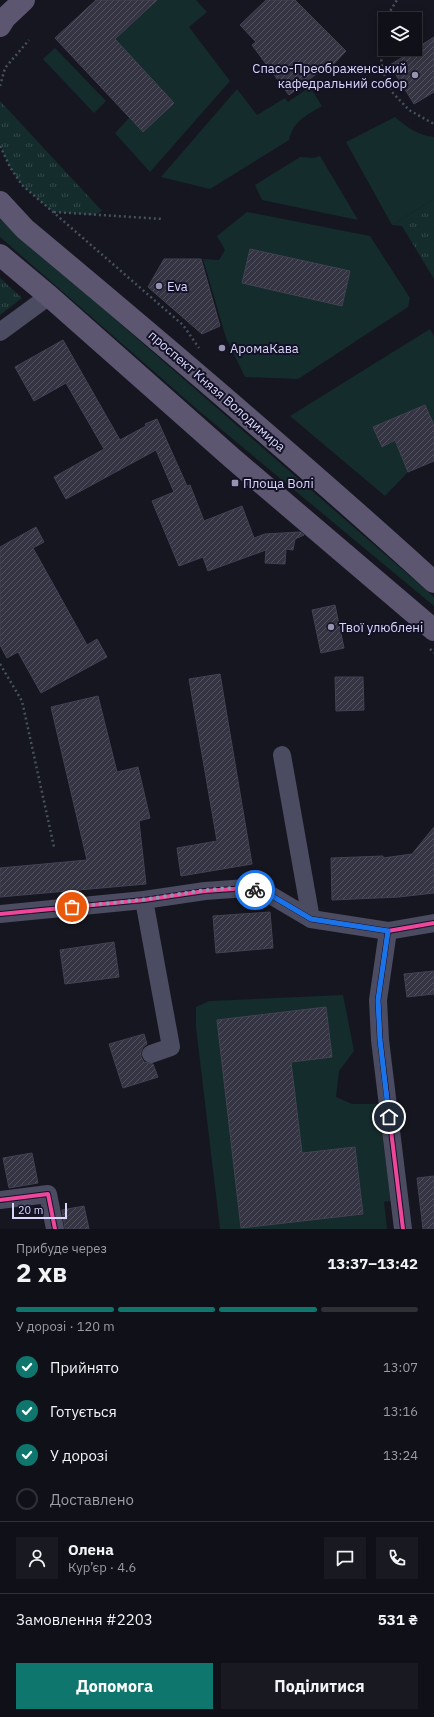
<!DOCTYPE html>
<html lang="uk">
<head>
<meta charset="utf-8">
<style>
  :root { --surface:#101018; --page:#191921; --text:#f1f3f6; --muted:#9c9da2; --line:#303037; --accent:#0f766e }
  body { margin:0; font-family:"IBM Plex Sans",sans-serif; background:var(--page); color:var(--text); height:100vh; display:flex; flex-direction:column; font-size:15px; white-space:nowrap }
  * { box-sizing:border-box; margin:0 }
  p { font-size:13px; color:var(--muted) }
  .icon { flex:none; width:22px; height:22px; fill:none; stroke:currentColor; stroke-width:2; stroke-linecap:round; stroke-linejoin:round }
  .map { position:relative; height:1229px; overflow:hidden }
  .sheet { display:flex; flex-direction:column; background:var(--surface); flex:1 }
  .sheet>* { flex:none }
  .fabs { position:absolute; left:378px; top:12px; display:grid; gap:8px }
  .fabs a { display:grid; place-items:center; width:44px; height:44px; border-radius:0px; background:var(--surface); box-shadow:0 2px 10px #0003,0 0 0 1px var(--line); font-size:20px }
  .scale { position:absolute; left:12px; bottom:10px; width:55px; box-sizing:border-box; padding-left:4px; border:2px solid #dad7fd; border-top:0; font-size:11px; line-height:14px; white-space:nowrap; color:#dad7fd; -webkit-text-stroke:3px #131125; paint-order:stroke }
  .pin { position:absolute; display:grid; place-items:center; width:34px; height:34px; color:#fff; margin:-17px; border:2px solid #fff; border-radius:50%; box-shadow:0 1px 4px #0007 }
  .courier { position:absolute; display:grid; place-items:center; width:40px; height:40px; margin:-20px; border:3px solid #1a73e8; border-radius:50%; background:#fff; color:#222; box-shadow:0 1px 5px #0007 }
  .headline em { font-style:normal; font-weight:700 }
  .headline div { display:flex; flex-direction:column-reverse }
  .headline { display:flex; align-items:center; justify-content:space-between; height:68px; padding:0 16px }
  h1 { font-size:26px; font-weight:700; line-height:30px }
  .bar { display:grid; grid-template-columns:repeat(4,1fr); gap:6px 4px; align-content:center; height:48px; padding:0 16px }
  .bar i { height:5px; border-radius:3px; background:var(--line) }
  .bar .current { background:var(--accent) }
  .bar p { grid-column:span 4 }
  .line { display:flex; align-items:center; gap:10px; padding:0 16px; border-top:1px solid var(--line) }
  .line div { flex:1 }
  .round { display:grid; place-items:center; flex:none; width:42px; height:42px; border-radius:0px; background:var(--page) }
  ol { padding:0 16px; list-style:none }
  li { display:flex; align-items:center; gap:12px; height:44px }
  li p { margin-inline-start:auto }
  li .icon { padding:4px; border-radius:50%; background:var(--accent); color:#fff; stroke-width:4 }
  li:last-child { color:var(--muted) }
  li i { width:22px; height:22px; border:2px solid var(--line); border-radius:50% }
  .primary-button { display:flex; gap:8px; margin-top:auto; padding:8px 16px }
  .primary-button a { flex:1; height:46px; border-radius:0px; background:var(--accent); color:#fff; font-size:16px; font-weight:700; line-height:46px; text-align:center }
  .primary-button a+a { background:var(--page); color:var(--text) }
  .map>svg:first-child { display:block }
  .grass { fill:#142c2b }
  .park { fill:url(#park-tufts) }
  .building { fill:url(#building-hatch); stroke:#434153 }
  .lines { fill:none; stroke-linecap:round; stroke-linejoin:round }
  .path { stroke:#45525c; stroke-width:2.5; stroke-dasharray:2 3; stroke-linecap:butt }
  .minor { stroke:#4b4b61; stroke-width:18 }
  .major { stroke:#5d5670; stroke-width:22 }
  .cycleway-casing { stroke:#131125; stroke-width:6 }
  .cycleway { stroke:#ed469a; stroke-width:4 }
  .done { stroke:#9593b0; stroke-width:4; stroke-dasharray:0 7.2 }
  .route { stroke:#1a73e8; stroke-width:5 }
  .poi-dot { fill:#9593b0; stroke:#131125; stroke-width:1.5 }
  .labels { text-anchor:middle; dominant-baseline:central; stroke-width:4; stroke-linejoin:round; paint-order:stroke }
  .poi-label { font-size:13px; fill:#dad7fd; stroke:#131125; text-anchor:start }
  .street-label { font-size:13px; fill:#dad7fd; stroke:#131125 }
</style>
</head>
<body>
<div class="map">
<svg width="434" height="1229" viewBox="0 0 434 1229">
  <defs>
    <pattern id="park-tufts" width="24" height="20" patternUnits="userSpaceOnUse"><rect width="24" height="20" fill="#142c2b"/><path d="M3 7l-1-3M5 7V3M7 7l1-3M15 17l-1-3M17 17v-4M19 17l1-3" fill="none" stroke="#364a4b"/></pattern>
    <pattern id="building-hatch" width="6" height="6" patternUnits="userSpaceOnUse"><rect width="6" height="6" fill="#353442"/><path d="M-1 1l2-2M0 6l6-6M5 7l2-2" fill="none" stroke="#52515e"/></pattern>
  </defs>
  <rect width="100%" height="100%" fill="#161620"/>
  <!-- grass -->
  <g class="grass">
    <polygon points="157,0 196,0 207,12 189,27 230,81 150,172 115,133 129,118 143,132 174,103 115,39"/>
    <polygon points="55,48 106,101 94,113 43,59"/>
    <path d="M310,87L322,106C307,115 293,121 289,140L210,189L161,177L237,89L257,115L285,98L288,102Z"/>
    <path d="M395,117C407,127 417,135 434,137V199L392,225L346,142Z"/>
    <polygon points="320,156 358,220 262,200 255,185 300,157 314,158"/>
    <polygon points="247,212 370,236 410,298 408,307 298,379 245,377 226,338 203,259 219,260 225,250 217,236"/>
    <polygon points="0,219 434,597 434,606 199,411 0,237"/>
    <polygon points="430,329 434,337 434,425 425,405 373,427 381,446 395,440 408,472 385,496 290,416"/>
    <polygon points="343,995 354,1051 339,1071 336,1097 352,1104 378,1104 391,1201 384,1202 387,1229 220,1229 196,1027 196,1007 209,1001"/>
  </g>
  <!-- park -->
  <g class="park">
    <polygon points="0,101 102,211 95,215 53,212 22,185 10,167 0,146"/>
    <polygon points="434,199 434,279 402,226 392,225"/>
    <polygon points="0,278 22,298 0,315"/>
  </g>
  <!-- building -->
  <g class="building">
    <polygon points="96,0 157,0 115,39 174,103 143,132 55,38"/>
    <polygon points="266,0 295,0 346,51 330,68 328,65 289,95 252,45 256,42 240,25"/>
    <polygon points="434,37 434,92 414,104 390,65"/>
    <polygon points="250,249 350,271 342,306 242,283"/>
    <polygon points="164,259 201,259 220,326 202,334 148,287"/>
    <polygon points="63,340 120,440 146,426 145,424 157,419 187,486 190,485 204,521 242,506 254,538 265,534 300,532 304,535 295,539 293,550 286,549 285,564 265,563 266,550 208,571 203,557 179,566 152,501 174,492 156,450 66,499 54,477 104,449 66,383 34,401 15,367"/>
    <polygon points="425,405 434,425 434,461 408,472 395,440 382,447 373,427"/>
    <polygon points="36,527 44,542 33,548 87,645 97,639 107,657 41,693 18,652 7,658 0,645 0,547"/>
    <polygon points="335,605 344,648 321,653 312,610"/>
    <polygon points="220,674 252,864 181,876 177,848 217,841 189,679"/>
    <polygon points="335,677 363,677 364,710 336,711"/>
    <polygon points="98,696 117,772 138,767 150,818 139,821 146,884 0,897 0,868 87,860 51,707"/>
    <polygon points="434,827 434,893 399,897 332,900 331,858 383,856 383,858 412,854"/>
    <polygon points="270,912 273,948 216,953 213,916"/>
    <polygon points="114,942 119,977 65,984 60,950"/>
    <polygon points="434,971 434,994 407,997 404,974"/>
    <polygon points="326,1007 332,1057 291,1062 302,1153 355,1147 363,1214 241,1228 217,1020"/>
    <polygon points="144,1034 147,1044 143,1047 141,1052 141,1057 144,1062 153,1064 158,1077 123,1088 109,1044"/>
    <polygon points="32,1153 38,1183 9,1188 3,1158"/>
    <polygon points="434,1176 434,1229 423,1229 417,1178"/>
    <polygon points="84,1206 89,1229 65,1229 62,1210"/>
  </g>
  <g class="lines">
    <!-- path -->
    <g class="path">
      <polyline points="385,19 397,0"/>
      <polyline points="385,20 380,44 382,69 392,92 409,110 434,124"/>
      <polyline points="0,86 5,68 29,40"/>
      <polyline points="0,146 10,167 22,185 183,325 199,348"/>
      <polyline points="54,212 163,219"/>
      <polyline points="430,649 434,653"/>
      <polyline points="0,664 22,701 54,847"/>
    </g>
    <!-- minor -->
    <g class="minor">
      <polyline points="0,332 49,296"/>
      <polyline points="282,755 311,919"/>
      <polyline points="144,900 171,1047 151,1054"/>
      <polyline points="0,914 144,900 205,891 247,888 267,893 311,919 388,931 434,923"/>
      <polyline points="388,931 378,1000 380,1040 403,1229"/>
      <polyline points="0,1200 48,1194 55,1229"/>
    </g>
    <!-- major -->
    <g class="major">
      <polyline points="0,26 5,18 24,0"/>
      <path d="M0,202L25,229C163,344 301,461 434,582"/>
      <polyline points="0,255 49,296 232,458 434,630"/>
    </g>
    <!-- cycleway casing -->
    <g class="cycleway-casing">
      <g id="cycleway">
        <polyline points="0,914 144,900 205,891 247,888 267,893 311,919 388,931 434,923"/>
        <polyline points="388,931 378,1000 380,1040 403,1229"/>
        <polyline points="0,1200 48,1194 55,1229"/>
      </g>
    </g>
    <!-- cycleway -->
    <use href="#cycleway" class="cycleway"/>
  </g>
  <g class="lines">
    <!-- done -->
    <path class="done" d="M72,907C99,904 127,902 154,898C182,894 229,884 255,890"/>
    <!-- route -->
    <polyline class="route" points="255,890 267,893 311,919 388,931 378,1000 380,1040 389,1117"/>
  </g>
  <!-- markers -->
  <g class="poi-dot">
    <circle cx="415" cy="75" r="4"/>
    <circle cx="159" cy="286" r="4"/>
    <circle cx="222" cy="348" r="4"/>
    <rect x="231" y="479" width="8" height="8" rx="2"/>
    <circle cx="331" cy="627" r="4"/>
  </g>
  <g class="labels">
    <!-- poi labels -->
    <g class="poi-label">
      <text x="407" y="68" text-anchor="end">Спасо-Преображенський<tspan x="407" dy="15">кафедральний собор</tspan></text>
      <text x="167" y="286">Eva</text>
      <text x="230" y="348">АромаКава</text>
      <text x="243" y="483">Площа Волі</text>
      <text x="339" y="627">Твої улюблені</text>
    </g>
    <!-- street labels -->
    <g class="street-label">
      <text transform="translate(217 391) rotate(41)">проспект Князя Володимира</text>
    </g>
  </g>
</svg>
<div class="fabs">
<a><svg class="icon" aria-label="layers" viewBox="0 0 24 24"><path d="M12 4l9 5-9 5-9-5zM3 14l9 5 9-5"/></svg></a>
</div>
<div class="scale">20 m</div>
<div class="pin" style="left:72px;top:907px;background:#ea580c"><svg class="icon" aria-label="bag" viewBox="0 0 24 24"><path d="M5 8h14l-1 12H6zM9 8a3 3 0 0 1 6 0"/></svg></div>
<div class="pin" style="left:389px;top:1117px;background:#1f2937"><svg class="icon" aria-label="home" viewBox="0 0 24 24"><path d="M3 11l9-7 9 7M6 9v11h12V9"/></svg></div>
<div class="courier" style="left:255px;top:890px"><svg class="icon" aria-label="bike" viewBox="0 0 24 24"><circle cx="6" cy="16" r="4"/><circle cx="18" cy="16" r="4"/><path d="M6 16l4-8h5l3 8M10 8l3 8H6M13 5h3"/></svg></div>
</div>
<section class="sheet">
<div class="headline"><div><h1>2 хв</h1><p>Прибуде через</p></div><em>13:37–13:42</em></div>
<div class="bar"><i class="current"></i><i class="current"></i><i class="current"></i><i></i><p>У дорозі · 120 m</p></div>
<ol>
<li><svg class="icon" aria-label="check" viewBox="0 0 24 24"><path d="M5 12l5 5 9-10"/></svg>Прийнято<p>13:07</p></li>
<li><svg class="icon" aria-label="check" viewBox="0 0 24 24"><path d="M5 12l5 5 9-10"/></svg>Готується<p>13:16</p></li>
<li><svg class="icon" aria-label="check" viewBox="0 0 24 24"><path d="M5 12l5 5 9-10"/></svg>У дорозі<p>13:24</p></li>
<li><i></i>Доставлено</li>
</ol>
<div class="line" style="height:72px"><a class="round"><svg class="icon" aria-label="person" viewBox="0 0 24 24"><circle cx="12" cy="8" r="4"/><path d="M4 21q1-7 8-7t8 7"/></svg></a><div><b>Олена</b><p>Кур’єр · 4.6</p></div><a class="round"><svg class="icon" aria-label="chat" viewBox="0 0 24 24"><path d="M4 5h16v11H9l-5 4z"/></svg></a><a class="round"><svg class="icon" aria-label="phone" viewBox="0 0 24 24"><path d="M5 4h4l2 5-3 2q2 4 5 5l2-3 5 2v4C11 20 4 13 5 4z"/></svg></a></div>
<div class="line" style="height:52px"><div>Замовлення #2203</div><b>531 ₴</b></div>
<div class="primary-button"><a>Допомога</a><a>Поділитися</a></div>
</section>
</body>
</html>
